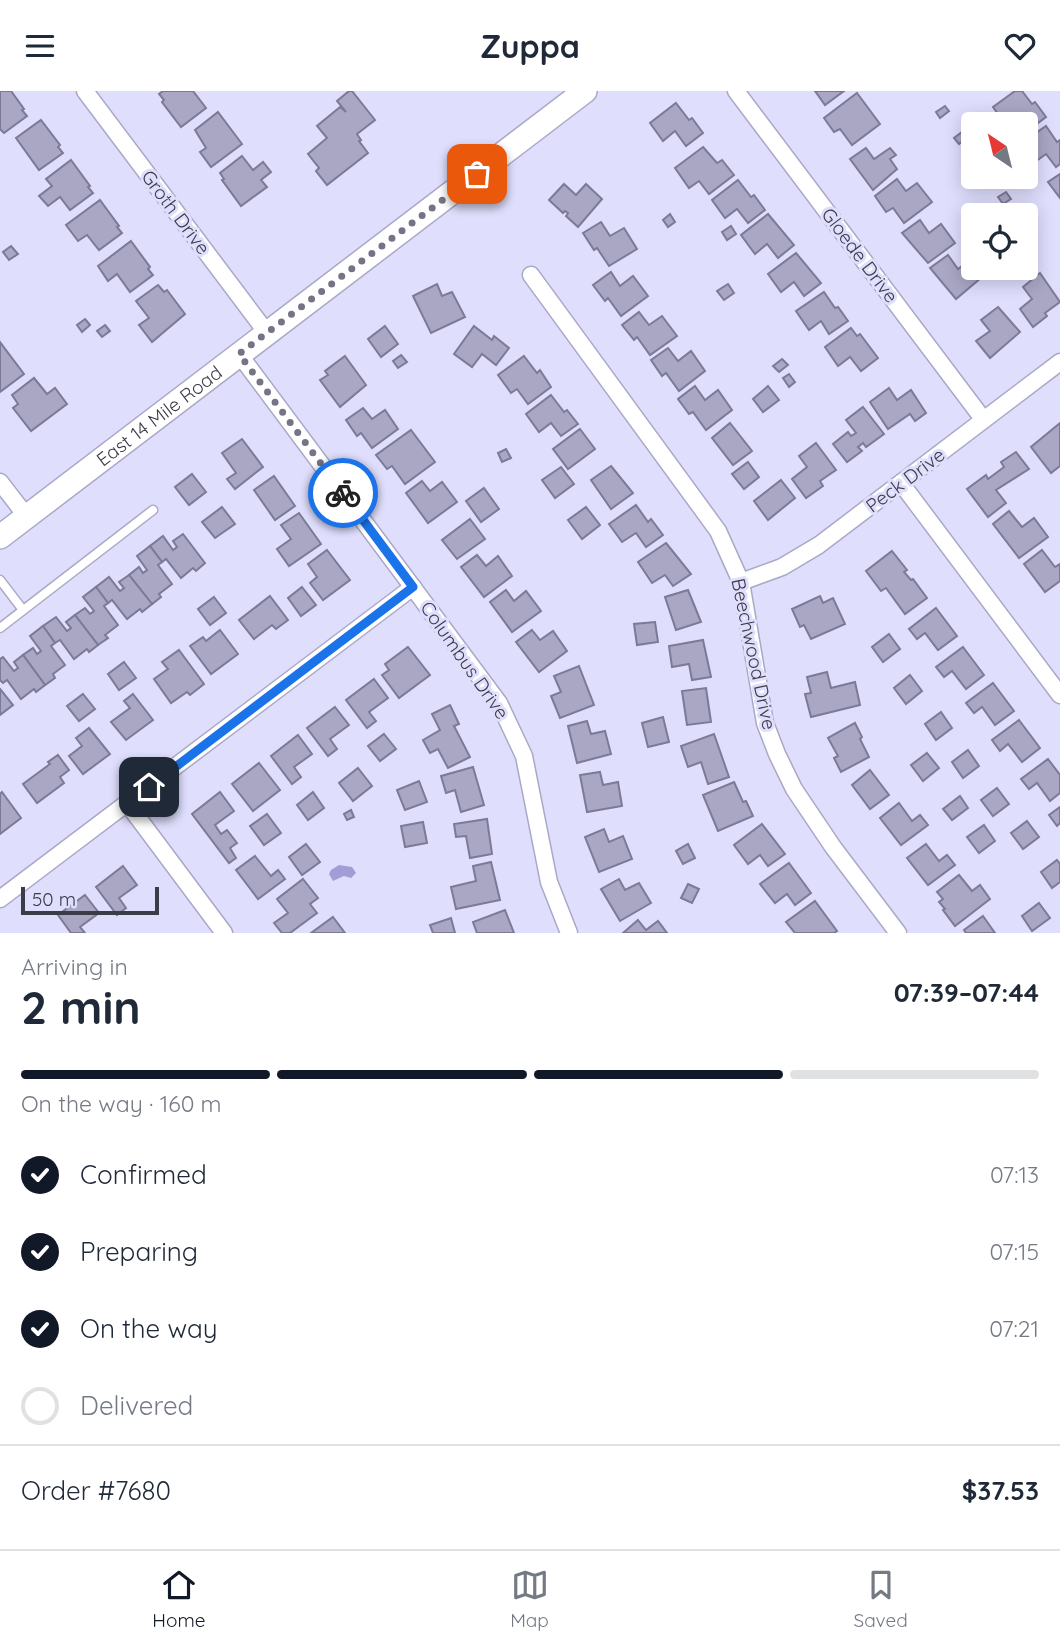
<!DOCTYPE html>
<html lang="en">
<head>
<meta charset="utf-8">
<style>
  :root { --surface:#fff; --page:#f6f6f7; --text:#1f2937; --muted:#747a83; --line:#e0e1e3; --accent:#111827 }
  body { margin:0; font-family:Quicksand,sans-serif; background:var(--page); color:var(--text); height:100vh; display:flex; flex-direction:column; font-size:26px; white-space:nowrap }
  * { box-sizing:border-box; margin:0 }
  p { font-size:23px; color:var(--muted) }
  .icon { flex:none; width:38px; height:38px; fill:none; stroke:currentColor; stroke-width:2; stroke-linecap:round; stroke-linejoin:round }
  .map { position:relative; height:842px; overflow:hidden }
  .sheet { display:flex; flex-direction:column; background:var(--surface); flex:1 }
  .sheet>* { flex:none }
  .needle { width:46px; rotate:325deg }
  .tools { position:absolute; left:961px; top:21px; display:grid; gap:14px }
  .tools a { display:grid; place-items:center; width:77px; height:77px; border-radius:7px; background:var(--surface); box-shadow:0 4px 18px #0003; font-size:35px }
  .scale { position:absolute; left:21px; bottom:18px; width:138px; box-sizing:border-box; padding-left:7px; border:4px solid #3c3b48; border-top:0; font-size:19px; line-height:24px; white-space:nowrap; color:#3c3b48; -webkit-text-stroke:5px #dfdefd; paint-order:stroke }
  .pin { position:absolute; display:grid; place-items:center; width:60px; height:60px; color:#fff; margin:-30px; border-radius:14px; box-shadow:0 4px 10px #0006 }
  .courier { position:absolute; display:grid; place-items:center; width:70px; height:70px; margin:-35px; border:5px solid #1a73e8; border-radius:50%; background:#fff; color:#222; box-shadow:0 2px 9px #0007 }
  .overview em { font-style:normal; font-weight:800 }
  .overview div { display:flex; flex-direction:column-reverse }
  .overview { display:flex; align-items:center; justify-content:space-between; height:119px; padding:0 21px }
  h1 { font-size:46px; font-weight:800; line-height:52px }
  .bar { display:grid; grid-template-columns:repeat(4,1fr); gap:10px 7px; align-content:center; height:84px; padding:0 21px }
  .bar i { height:9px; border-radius:5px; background:var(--line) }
  .bar .on { background:var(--accent) }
  .bar p { grid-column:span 4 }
  .line { display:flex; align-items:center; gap:18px; padding:0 21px; border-top:2px solid var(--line) }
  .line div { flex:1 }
  ol { padding:0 21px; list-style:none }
  li { display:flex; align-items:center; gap:21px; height:77px }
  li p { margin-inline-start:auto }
  li .icon { padding:7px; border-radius:50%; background:var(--accent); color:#fff; stroke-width:4 }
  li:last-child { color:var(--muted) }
  li i { width:38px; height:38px; border:4px solid var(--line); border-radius:50% }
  header { display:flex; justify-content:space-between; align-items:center; height:91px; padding:0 21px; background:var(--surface); font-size:32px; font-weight:800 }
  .tabs { display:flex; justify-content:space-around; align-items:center; height:98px; border-top:2px solid var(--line); background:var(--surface); font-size:19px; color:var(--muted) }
  .tabs a { display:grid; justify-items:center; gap:4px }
  .tabs .on { color:var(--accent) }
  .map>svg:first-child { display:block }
  .water { fill:#a29dd7 }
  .building { fill:#a9a7c4; stroke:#7c7a96; stroke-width:2 }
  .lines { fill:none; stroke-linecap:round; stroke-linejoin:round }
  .lane-casing { stroke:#aaa8c6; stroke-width:11 }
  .street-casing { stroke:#aaa8c6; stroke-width:19 }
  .secondary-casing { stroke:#aaa8c6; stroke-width:26 }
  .lane { stroke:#fff; stroke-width:8 }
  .street { stroke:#fff; stroke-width:16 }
  .secondary { stroke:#fff; stroke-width:23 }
  .done { stroke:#757487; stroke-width:7; stroke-dasharray:0 12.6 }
  .route { stroke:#1a73e8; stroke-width:9 }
  .labels { text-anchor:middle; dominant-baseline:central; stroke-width:6; stroke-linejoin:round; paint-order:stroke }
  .street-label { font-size:19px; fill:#3c3b48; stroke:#dfdefd }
</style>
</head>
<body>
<header><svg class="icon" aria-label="menu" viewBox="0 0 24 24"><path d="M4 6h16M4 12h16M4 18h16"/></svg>Zuppa<svg class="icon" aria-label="heart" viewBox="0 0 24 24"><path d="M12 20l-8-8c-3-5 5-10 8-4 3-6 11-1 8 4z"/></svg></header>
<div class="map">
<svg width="1060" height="842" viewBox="0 0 1060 842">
  <rect width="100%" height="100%" fill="#dfdefd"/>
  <!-- water -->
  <polygon class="water" points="339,774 352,776 356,782 351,787 344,785 333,790 329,783 331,779"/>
  <!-- building -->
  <g class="building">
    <polygon points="0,0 11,0 24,18 22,19 27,25 4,42 0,38"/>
    <polygon points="163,0 193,0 206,17 181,36 162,11 164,9 159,3"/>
    <polygon points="349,0 352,0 375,29 357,43 361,49 359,50 368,62 327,94 316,80 319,77 308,63 327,47 317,35 340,16 346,21 337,10"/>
    <polygon points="815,0 844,0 825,14"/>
    <polygon points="1015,0 1022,0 1032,13 1035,11 1046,26 1030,38 1020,25 1005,33 993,16"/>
    <polygon points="857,2 880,33 852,54 840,38 834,41 824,27"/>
    <polygon points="676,12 689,29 692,27 703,42 686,55 675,40 663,50 650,32"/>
    <polygon points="945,15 949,20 940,27 936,21"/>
    <polygon points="218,21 242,53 211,76 200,61 206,57 195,39"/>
    <polygon points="41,29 60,54 58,56 63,62 39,79 16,47"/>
    <polygon points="1046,35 1057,51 1060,49 1060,73 1056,76 1046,63 1032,73 1026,64 1026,49"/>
    <polygon points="962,41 966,47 959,53 954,47"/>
    <polygon points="703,56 717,72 722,69 734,84 709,103 699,90 689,97 675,77"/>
    <polygon points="866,57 874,68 890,57 896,64 890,68 897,78 873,99 850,68"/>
    <polygon points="242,65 253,79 263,71 271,81 261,89 267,96 241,115 222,89 224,88 220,82"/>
    <polygon points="71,69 90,95 88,96 93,102 70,119 60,106 48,115 39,105 52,95 46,88"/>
    <polygon points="1060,83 1060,107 1048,91"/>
    <polygon points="897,88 906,100 917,92 932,111 904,132 893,117 886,121 875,105"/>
    <polygon points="738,89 751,106 754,104 765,119 748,132 737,118 725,127 712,109"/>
    <polygon points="564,93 576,104 586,93 602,108 578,136 566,125 568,122 565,120 563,122 549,109"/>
    <polygon points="1006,101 1011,108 1003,113 998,106"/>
    <polygon points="100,109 119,135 117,136 122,142 99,159 87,144 78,150 66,134"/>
    <polygon points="1013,118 1022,119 1022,124 1013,124"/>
    <polygon points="670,123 675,131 668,136 663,129"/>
    <polygon points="768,123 794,154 778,167 767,153 755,163 741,144"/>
    <polygon points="920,129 929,142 941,133 955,152 928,172 902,142"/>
    <polygon points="601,131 610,145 624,137 637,158 609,175 597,157 594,159 583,142"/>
    <polygon points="731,135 736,143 727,149 722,141"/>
    <polygon points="131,150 150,176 148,178 153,184 130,201 117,183 108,190 98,175"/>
    <polygon points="11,155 18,163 9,169 3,161"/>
    <polygon points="796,162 821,192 804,205 794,191 781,201 768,183"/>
    <polygon points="948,164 958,178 970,169 982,186 956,208 930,177"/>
    <polygon points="611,181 620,195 633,185 648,205 621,225 608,207 605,210 593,194"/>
    <polygon points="1040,182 1060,211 1045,222 1047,225 1033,236 1020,218 1032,208 1023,196"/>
    <polygon points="437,193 442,205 452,201 465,226 431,242 413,205"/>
    <polygon points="728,193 734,202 724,209 717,200"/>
    <polygon points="158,194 164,201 167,199 185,223 152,251 139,234 149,227 136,210"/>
    <polygon points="824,201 835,217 838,216 848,230 829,243 821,230 809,239 796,220"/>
    <polygon points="998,216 1020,241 990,267 976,250 990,240 981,229"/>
    <polygon points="639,221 649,234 662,225 677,245 650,264 637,246 634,249 622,234"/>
    <polygon points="85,228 90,234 82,241 77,234"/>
    <polygon points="105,234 110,240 102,246 97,240"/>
    <polygon points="385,235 398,253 381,266 368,248"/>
    <polygon points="474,235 492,249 494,245 509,257 496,274 482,263 472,276 454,263"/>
    <polygon points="851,237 857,245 860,243 878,267 861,280 850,266 838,275 825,256"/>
    <polygon points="0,251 24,283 0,301"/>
    <polygon points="668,257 678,270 691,260 705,280 679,300 666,282 662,285 651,269"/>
    <polygon points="401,264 407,271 398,277 393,270"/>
    <polygon points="345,265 366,294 340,316 320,289 328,284 325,280"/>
    <polygon points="524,265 537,282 540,279 551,296 528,313 517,298 511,302 498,284"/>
    <polygon points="782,268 788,274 779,281 773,275"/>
    <polygon points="789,283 795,291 789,296 783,287"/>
    <polygon points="34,287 47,303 55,297 67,313 31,340 13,317 18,313 12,304"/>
    <polygon points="695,295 705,309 718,299 732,319 706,339 693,321 689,323 678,308"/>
    <polygon points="768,295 779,309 763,321 753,308"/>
    <polygon points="889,297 897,309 911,299 926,322 915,330 910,323 888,338 870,311"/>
    <polygon points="551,304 564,321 567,319 578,333 561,345 551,332 539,341 526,323"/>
    <polygon points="863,316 884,343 866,356 863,352 858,356 862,360 847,371 833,353 848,341 851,345 856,342 846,329"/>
    <polygon points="363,317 372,328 385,319 398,338 372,357 361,342 357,345 346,329"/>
    <polygon points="730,332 752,360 733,374 712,347"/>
    <polygon points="1060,332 1060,375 1051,382 1031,356"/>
    <polygon points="580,338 595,358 568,378 553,358"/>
    <polygon points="411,339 435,371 405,393 392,375 387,378 376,364"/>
    <polygon points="242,348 263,376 235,398 227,388 236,382 222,362"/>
    <polygon points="816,352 836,379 820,390 823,395 806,407 792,388 807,376 799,365"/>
    <polygon points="506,358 511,367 502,371 498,362"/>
    <polygon points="1016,361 1029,378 996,399 1006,412 988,426 967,398 986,384 988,388 1004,376 1001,371"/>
    <polygon points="748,371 759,386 744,398 732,383"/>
    <polygon points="611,375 633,402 611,418 591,389"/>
    <polygon points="561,376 574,393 555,407 542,389"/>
    <polygon points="192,383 206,401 189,414 175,396"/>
    <polygon points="274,385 295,415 275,429 254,399"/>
    <polygon points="781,389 795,407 768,429 754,410"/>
    <polygon points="422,390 430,400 442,391 457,411 428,432 406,402"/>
    <polygon points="484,397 499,418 481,431 466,410"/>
    <polygon points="636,414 648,431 651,428 663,444 646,456 636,442 622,451 609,433"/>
    <polygon points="222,416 235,433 215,447 202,431"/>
    <polygon points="586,416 600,434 582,448 568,429"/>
    <polygon points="1009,420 1022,436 1034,427 1048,446 1019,467 993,433"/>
    <polygon points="299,422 321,453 289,475 277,458 291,448 281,434"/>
    <polygon points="470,428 485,448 457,468 442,449"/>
    <polygon points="183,443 205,472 196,480 193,477 181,487 166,468 162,471 150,455 163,445 173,459 177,456 173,450"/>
    <polygon points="666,452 691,483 673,495 665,484 652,492 638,471"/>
    <polygon points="150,455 162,471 158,474 172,493 159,503 161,506 152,513 129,484 139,476 143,482 147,479 137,465"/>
    <polygon points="327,459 350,489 323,509 310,492 317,486 308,473"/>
    <polygon points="1042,459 1055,476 1060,473 1060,490 1045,501 1024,473"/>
    <polygon points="892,460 907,479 904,481 911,489 913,488 927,507 905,523 886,497 881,500 866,480"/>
    <polygon points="477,464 486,475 498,465 512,485 484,506 461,476"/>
    <polygon points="129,484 152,513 142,521 140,518 127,528 112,509 108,512 96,496 109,486 120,500 124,497 119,491"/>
    <polygon points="96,496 108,512 104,515 118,534 105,544 108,547 98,554 75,524 85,517 90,523 94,520 83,506"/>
    <polygon points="302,496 316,514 301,525 288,507"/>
    <polygon points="506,499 514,510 526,500 541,520 512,541 490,511"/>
    <polygon points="688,499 701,531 676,539 665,506"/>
    <polygon points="270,505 288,529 276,538 272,534 254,548 239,529"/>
    <polygon points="820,505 823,512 833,507 845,533 811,548 804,534 800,536 792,518"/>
    <polygon points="214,506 226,522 210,534 198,518"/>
    <polygon points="936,517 957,545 938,559 925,542 917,548 909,538"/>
    <polygon points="75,524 98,554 89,561 87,558 74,568 60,549 55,552 43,535 56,526 67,540 71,537 66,531"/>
    <polygon points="655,531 658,551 637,554 634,533"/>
    <polygon points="43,535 55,552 51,555 65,574 53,583 55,587 45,594 23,564 33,557 37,563 41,560 30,545"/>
    <polygon points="220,539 238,563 211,583 190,555 203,546 206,550"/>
    <polygon points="532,539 540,549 553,540 567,560 539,581 516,551"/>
    <polygon points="889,543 900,558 883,571 872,556"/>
    <polygon points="703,549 711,586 692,589 689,573 672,576 669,555"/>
    <polygon points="408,556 430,584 399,607 382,584 389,579 385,573"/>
    <polygon points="963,556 984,584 966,598 952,580 944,586 936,576"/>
    <polygon points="179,559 204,593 190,604 187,601 171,612 154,588 168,578 162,571"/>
    <polygon points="23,564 45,594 36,601 34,598 21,608 7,589 3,592 0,589 0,568 3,566 14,580 18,577 14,571"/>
    <polygon points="124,571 136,587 119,599 108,583"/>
    <polygon points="579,575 594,614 560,627 551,605 561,601 554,585"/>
    <polygon points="827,581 831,597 855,591 860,614 811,626 805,603 811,602 807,586"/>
    <polygon points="910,584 922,600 906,613 894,597"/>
    <polygon points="374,588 388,607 369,621 376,630 367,637 346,609"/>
    <polygon points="993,592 1014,620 995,634 982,616 974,622 966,612"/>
    <polygon points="706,597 711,631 687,634 682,600"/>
    <polygon points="0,598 13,614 0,624"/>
    <polygon points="83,603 95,618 79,630 67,615"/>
    <polygon points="133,603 153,629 126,649 111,631 130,617 124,610"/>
    <polygon points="450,614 459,633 454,635 470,666 448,677 438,658 430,662 423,649 440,639 432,623"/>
    <polygon points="335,616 349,634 330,648 337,658 328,665 307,637"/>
    <polygon points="941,621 952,637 936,649 925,633"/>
    <polygon points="663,626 669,651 648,656 642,632"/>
    <polygon points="1019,629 1040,657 1022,671 1008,653 1000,660 992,649"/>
    <polygon points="587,630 591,643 605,640 611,663 577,672 568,635"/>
    <polygon points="855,632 862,646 860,648 869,666 841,681 834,667 838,665 828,647"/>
    <polygon points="89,637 110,663 83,683 69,665 82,655 76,647"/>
    <polygon points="384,643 396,658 380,670 368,655"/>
    <polygon points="714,643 729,686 708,693 701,671 688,676 681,655"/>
    <polygon points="298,644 312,663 294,676 301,686 292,693 271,665"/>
    <polygon points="968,659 979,675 963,687 952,671"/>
    <polygon points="927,662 939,677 923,690 911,674"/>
    <polygon points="58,664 69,679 60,686 64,692 37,712 23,693 50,673 48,671"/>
    <polygon points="1048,668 1060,684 1060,702 1050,710 1037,692 1029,698 1021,688"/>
    <polygon points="259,672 280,699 253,720 232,693"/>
    <polygon points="473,676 484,714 461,721 455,699 446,702 441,685"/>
    <polygon points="358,677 372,695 353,710 339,692"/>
    <polygon points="870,679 889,704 870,718 852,694"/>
    <polygon points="600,681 603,694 618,691 622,715 587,721 580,684"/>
    <polygon points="419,690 427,711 405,719 397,699"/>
    <polygon points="734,691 743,711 746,710 753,725 718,740 703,704"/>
    <polygon points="997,697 1009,713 993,725 981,709"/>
    <polygon points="2,701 21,727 0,743 0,703"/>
    <polygon points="220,701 234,720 215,734 221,743 227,739 237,752 230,757 236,767 229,772 192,723"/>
    <polygon points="313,701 324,717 308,729 297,714"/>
    <polygon points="960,705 968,717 952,729 943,718"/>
    <polygon points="899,712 912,730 920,724 928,734 901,754 880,727"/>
    <polygon points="1060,716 1060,732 1057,735 1049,724"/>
    <polygon points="351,719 354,726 347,729 344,723"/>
    <polygon points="267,723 281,742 264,754 250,735"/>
    <polygon points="487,728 492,763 470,767 466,745 456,746 454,733"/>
    <polygon points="1027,730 1039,746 1023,758 1011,742"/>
    <polygon points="423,731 427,752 405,756 401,735"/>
    <polygon points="762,733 785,763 768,775 760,764 748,773 734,754"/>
    <polygon points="984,734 995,750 979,762 967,746"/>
    <polygon points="604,738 609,751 623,745 632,768 599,781 585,746"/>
    <polygon points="306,753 320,771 302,784 289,766"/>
    <polygon points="688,753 695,767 683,773 676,760"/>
    <polygon points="926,753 939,770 947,764 955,774 928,794 907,767"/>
    <polygon points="255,765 271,785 278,779 285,788 258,808 236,779"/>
    <polygon points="1057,769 1060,773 1060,791 1052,797 1041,781"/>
    <polygon points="491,771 500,809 456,818 451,796 476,790 473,775"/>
    <polygon points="789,772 811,802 795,814 787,803 775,812 760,793"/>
    <polygon points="123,775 137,794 119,807 126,817 117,824 96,796"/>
    <polygon points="959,784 972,800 980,794 990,808 955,835 943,819 945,818 939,811 943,808 937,801"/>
    <polygon points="303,788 318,807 310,813 317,822 290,842 282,842 274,832 288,822 277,808"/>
    <polygon points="619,788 625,799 639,792 651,812 620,830 601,798"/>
    <polygon points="688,793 699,798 692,812 681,807"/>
    <polygon points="85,804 99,822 80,836 85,842 71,842 58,824"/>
    <polygon points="815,810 837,840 834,842 795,842 786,831"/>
    <polygon points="1039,812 1050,827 1032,840 1022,825"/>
    <polygon points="505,819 514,842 477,842 473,831"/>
    <polygon points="983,825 995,842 966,842 964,839"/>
    <polygon points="333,826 345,842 311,842"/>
    <polygon points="451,827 455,842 433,842 430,834"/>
    <polygon points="638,829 646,839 658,830 667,842 623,842"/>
  </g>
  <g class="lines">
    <!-- lane casing -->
    <g class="lane-casing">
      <g id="lane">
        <polyline points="0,489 23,519"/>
        <polyline points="0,537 153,419"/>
      </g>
    </g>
    <!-- street casing -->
    <g class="street-casing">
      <g id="street">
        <polyline points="85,0 267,242"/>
        <polyline points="736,0 983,328"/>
        <polyline points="531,184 718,440 741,491 765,632 777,663 794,698 833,756 898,842"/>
        <polyline points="239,263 499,612 524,665 549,791 569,842"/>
        <polyline points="0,391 27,426"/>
        <polyline points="901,392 1060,604"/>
        <polyline points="741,491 782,476 819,454 1060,271"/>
        <polyline points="127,712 224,842"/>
        <polyline points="0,808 413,496"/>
      </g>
    </g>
    <!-- secondary casing -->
    <g class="secondary-casing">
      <g id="secondary">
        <path id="s1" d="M0,446L585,0"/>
      </g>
    </g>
    <!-- lane -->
    <use href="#lane" class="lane"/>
    <!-- street -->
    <use href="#street" class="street"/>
    <!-- secondary -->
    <use href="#secondary" class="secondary"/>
  </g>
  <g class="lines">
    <!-- done -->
    <polyline class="done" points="343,402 239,263 477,83"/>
    <!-- route -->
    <polyline class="route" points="149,696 413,496 343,402"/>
  </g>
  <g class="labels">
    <!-- street labels -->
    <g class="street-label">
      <text transform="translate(176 121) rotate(53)">Groth Drive</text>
      <text transform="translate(860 164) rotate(53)">Gloede Drive</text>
      <text stroke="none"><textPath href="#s1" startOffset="200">East 14 Mile Road</textPath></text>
      <text transform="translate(905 389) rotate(-37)">Peck Drive</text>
      <text transform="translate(754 563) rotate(78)">Beechwood Drive</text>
      <text transform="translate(465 569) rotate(55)">Columbus Drive</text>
    </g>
  </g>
</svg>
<div class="tools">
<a><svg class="needle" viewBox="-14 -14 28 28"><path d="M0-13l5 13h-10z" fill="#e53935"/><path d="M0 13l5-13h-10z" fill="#747a83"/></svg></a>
<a><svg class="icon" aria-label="locate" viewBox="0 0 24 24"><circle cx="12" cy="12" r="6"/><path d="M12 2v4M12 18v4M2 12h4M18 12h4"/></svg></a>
</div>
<div class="scale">50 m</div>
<div class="pin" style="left:477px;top:83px;background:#ea580c"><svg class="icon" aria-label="bag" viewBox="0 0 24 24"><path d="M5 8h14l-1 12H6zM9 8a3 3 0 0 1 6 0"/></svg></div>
<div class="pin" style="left:149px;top:696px;background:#1f2937"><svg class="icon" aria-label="home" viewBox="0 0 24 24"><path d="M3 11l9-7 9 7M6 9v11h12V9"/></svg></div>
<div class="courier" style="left:343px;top:402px"><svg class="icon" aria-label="bike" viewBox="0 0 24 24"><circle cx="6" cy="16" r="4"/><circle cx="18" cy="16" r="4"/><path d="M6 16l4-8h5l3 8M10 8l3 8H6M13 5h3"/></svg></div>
</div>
<section class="sheet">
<div class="overview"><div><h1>2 min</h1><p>Arriving in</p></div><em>07:39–07:44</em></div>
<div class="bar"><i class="on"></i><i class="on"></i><i class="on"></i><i></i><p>On the way · 160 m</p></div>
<ol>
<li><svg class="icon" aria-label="check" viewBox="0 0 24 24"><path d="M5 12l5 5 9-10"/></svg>Confirmed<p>07:13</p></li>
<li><svg class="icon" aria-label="check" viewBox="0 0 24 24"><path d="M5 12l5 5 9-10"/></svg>Preparing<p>07:15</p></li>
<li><svg class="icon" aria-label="check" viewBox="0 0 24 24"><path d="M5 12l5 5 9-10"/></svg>On the way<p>07:21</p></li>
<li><i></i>Delivered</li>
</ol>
<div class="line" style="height:91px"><div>Order #7680</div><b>$37.53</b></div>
</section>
<nav class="tabs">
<a class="on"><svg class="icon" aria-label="home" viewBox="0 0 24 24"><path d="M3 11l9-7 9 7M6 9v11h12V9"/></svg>Home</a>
<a><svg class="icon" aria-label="map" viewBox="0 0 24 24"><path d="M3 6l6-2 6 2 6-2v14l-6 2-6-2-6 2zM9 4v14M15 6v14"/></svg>Map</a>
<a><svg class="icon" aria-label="saved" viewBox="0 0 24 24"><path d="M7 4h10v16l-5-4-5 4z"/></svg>Saved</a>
</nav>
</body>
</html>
